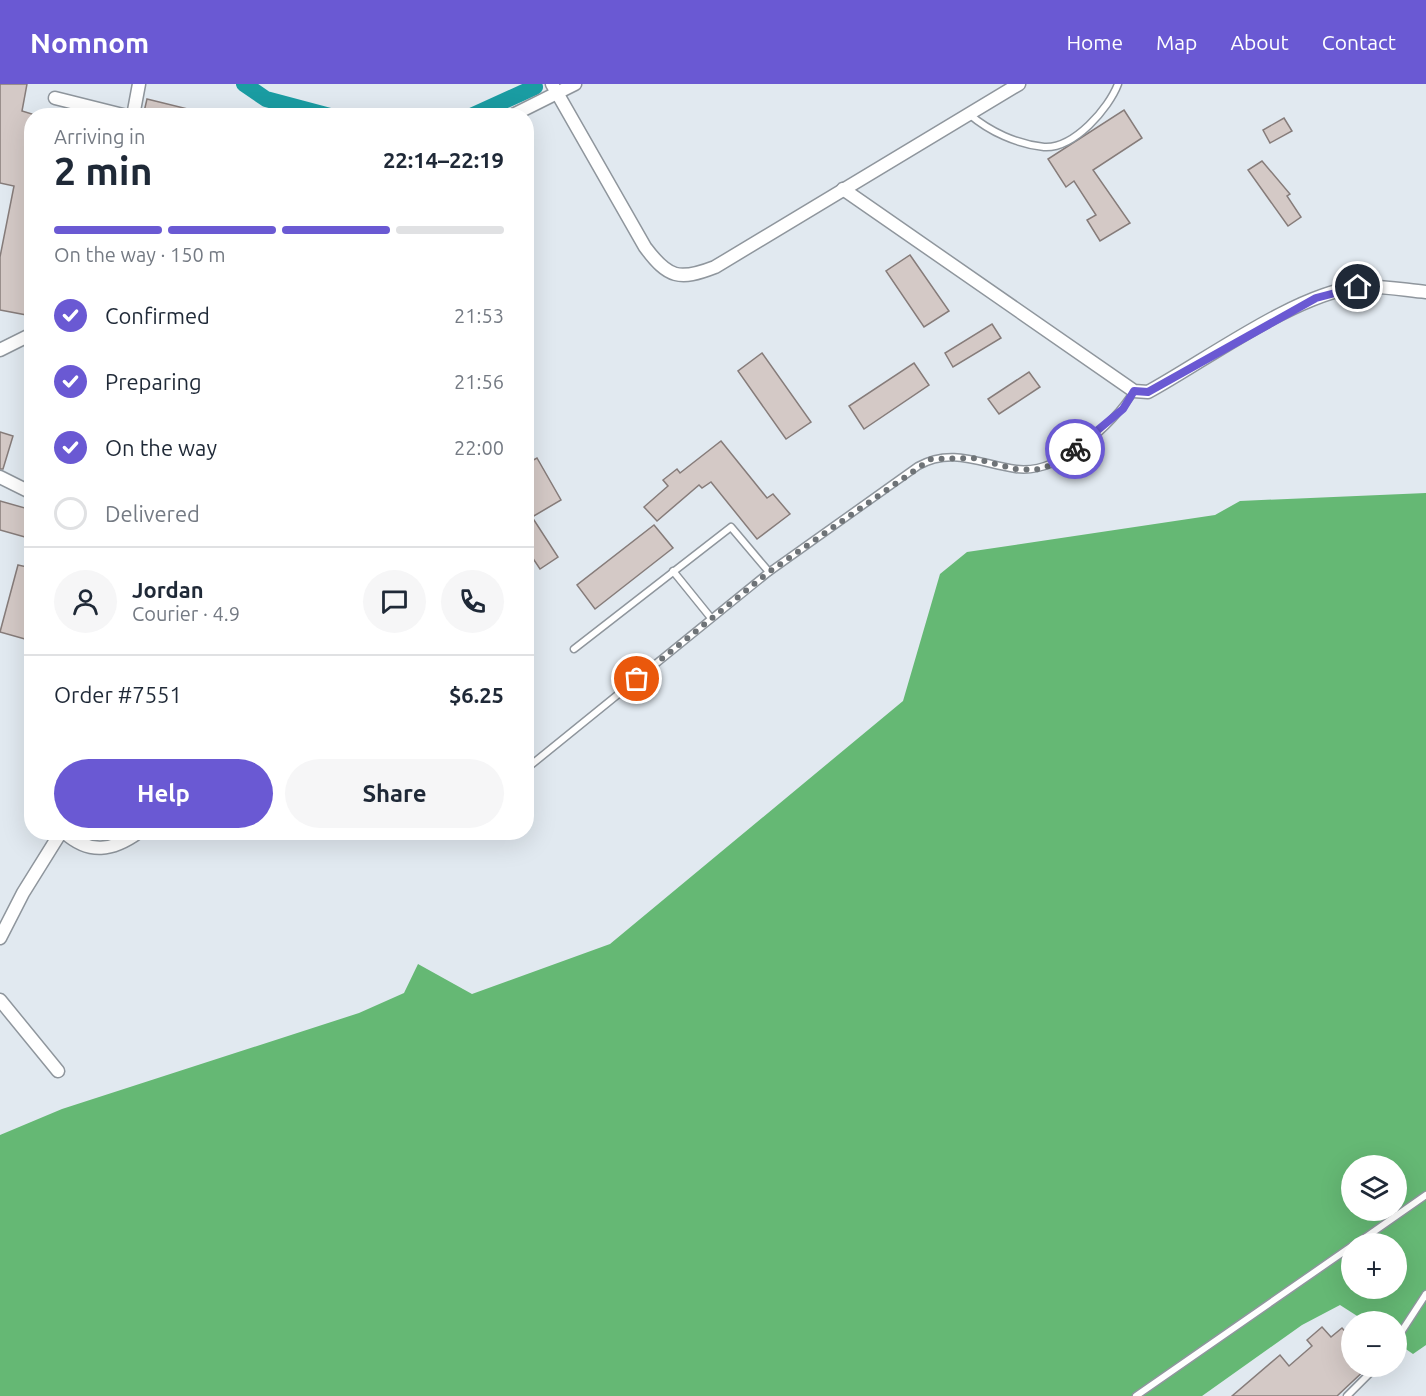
<!DOCTYPE html>
<html lang="en">
<head>
<meta charset="utf-8">
<style>
  :root { --surface:#fff; --page:#f6f6f7; --text:#1f2937; --muted:#747a83; --line:#e0e1e3; --accent:#6a59d3 }
  body { margin:0; font-family:Ubuntu,sans-serif; background:var(--page); color:var(--text); height:100vh; display:flex; flex-direction:column; font-size:22px; white-space:nowrap }
  * { box-sizing:border-box; margin:0 }
  p { font-size:20px; color:var(--muted) }
  .icon { flex:none; width:33px; height:33px; fill:none; stroke:currentColor; stroke-width:2; stroke-linecap:round; stroke-linejoin:round }
  .map { position:relative; flex:1; overflow:hidden }
  .details { position:absolute; left:24px; top:24px; width:510px; height:732px; display:flex; flex-direction:column; background:var(--surface); border-radius:24px; box-shadow:0 6px 24px #0002 }
  .details>* { flex:none }
  .controls { position:absolute; left:1341px; top:1071px; display:grid; gap:12px }
  .controls a { display:grid; place-items:center; width:66px; height:66px; border-radius:50%; background:var(--surface); box-shadow:0 6px 24px #0002; font-size:30px }
  .pin { position:absolute; display:grid; place-items:center; width:51px; height:51px; color:#fff; margin:-26px; border:3px solid #fff; border-radius:50%; box-shadow:0 2px 6px #0007 }
  .courier { position:absolute; display:grid; place-items:center; width:60px; height:60px; margin:-30px; border:4px solid #6a59d3; border-radius:50%; background:#fff; color:#222; box-shadow:0 2px 8px #0007 }
  .overview em { font-style:normal; font-weight:700 }
  .overview div { display:flex; flex-direction:column-reverse }
  .overview { display:flex; align-items:center; justify-content:space-between; height:102px; padding:0 30px }
  h1 { font-size:39px; font-weight:700; line-height:45px }
  .bar { display:grid; grid-template-columns:repeat(4,1fr); gap:9px 6px; align-content:center; height:72px; padding:0 30px }
  .bar i { height:8px; border-radius:4px; background:var(--line) }
  .bar .active { background:var(--accent) }
  .bar p { grid-column:span 4 }
  .line { display:flex; align-items:center; gap:15px; padding:0 30px; border-top:2px solid var(--line) }
  .line div { flex:1 }
  .round { display:grid; place-items:center; flex:none; width:63px; height:63px; border-radius:32px; background:var(--page) }
  ol { padding:0 30px; list-style:none }
  li { display:flex; align-items:center; gap:18px; height:66px }
  li p { margin-inline-start:auto }
  li .icon { padding:6px; border-radius:50%; background:var(--accent); color:#fff; stroke-width:4 }
  li:last-child { color:var(--muted) }
  li i { width:33px; height:33px; border:3px solid var(--line); border-radius:50% }
  .button { display:flex; gap:12px; margin-top:auto; padding:12px 30px }
  .button a { flex:1; height:69px; border-radius:36px; background:var(--accent); color:#fff; font-size:24px; font-weight:700; line-height:69px; text-align:center }
  .button a+a { background:var(--page); color:var(--text) }
  header { display:flex; align-items:center; gap:36px; box-sizing:border-box; height:84px; padding:0 30px; background:var(--accent); color:#fff }
  header strong { font-size:28px }
  nav { display:flex; gap:33px; margin-inline-start:auto; font-size:21px }
  .map>svg:first-child { display:block }
  .forest { fill:#65b874; fill-rule:evenodd }
  .lines { fill:none; stroke-linecap:round; stroke-linejoin:round }
  .canal { stroke:#1a9ca2; stroke-width:16 }
  .building { fill:#d4c9c6; stroke:#867c7a; stroke-width:1.5 }
  .service-casing { stroke:#8f969d; stroke-width:9 }
  .minor-casing { stroke:#8f969d; stroke-width:15 }
  .service { stroke:#fff; stroke-width:6 }
  .minor { stroke:#fff; stroke-width:12 }
  .done { stroke:#6e7377; stroke-width:6; stroke-dasharray:0 10.8 }
  .route { stroke:#6a59d3; stroke-width:8 }
</style>
</head>
<body>
<header>
<strong>Nomnom</strong>
<nav><a>Home</a><a>Map</a><a>About</a><a>Contact</a></nav>
</header>
<div class="map">
<svg width="1426" height="1312" viewBox="0 0 1426 1312">
  <rect width="100%" height="100%" fill="#e1e9f0"/>
  <!-- forest -->
  <path class="forest" d="M1426,409V1261L1413,1270L1397,1259L1396,1238L1365,1237L1340,1221L1302,1241L1202,1312H0V1051L62,1025L359,929L404,909L418,880L472,910L610,860L903,617L940,490L967,468L1215,431L1240,417ZM1352,1082H1396V1126H1352ZM1352,1160H1396V1204H1352Z"/>
  <g class="lines">
    <!-- canal -->
    <g class="canal">
      <polyline points="244,0 266,15 330,32"/>
      <polyline points="471,32 535,3"/>
    </g>
  </g>
  <!-- building -->
  <g class="building">
    <polygon points="0,0 27,0 22,27 32,30 32,232 0,226 0,173 14,102 0,99"/>
    <polygon points="147,15 196,27 195,32 143,32"/>
    <polygon points="1124,26 1142,54 1093,86 1130,139 1100,157 1087,136 1096,131 1074,97 1066,103 1048,75"/>
    <polygon points="1284,34 1292,47 1270,59 1263,46"/>
    <polygon points="1262,77 1290,110 1287,112 1301,133 1288,142 1248,86"/>
    <polygon points="910,171 949,227 924,243 886,187"/>
    <polygon points="992,240 1001,254 953,283 945,269"/>
    <polygon points="762,269 811,338 786,355 738,287"/>
    <polygon points="914,279 929,301 864,345 849,322"/>
    <polygon points="1029,288 1040,303 999,330 988,315"/>
    <polygon points="0,348 13,352 3,385 0,385"/>
    <polygon points="721,357 767,414 773,410 790,430 757,455 711,398 702,404 699,401 657,437 644,423 668,402 663,396 677,385 680,389"/>
    <polygon points="537,374 561,416 532,433 558,473 540,485 526,464 526,380"/>
    <polygon points="0,417 32,426 32,455 0,446"/>
    <polygon points="654,441 673,464 595,525 577,501"/>
    <polygon points="18,481 32,484 32,557 0,548"/>
    <polygon points="1322,1243 1331,1253 1342,1244 1352,1255 1352,1282 1369,1282 1337,1312 1232,1312 1280,1271 1289,1282 1312,1262 1307,1256"/>
  </g>
  <g class="lines">
    <!-- service casing -->
    <g class="service-casing">
      <g id="service">
        <path d="M969,30C990,48 1017,60 1044,63C1074,65 1109,24 1118,0"/>
        <polyline points="673,487 711,534"/>
        <polyline points="574,565 731,443 769,488"/>
        <path d="M526,685L769,488L918,382C952,363 981,380 1016,385C1059,391 1113,341 1134,307"/>
        <polyline points="1356,1160 1426,1111"/>
        <polyline points="1396,1256 1426,1210"/>
        <polyline points="1136,1312 1352,1162"/>
        <polyline points="1347,1312 1377,1282"/>
      </g>
    </g>
    <!-- minor casing -->
    <g class="minor-casing">
      <g id="minor">
        <path d="M552,0L645,163C668,194 679,197 715,183L1019,0"/>
        <polyline points="55,14 127,32"/>
        <polyline points="133,32 139,0"/>
        <polyline points="511,32 575,0"/>
        <path d="M843,105L1134,307L1148,308C1205,277 1295,210 1357,203C1379,201 1404,206 1426,208"/>
        <polyline points="0,266 32,250"/>
        <polyline points="0,393 32,409"/>
        <path d="M64,748C89,771 113,767 139,748"/>
        <polyline points="0,854 23,809 61,748"/>
        <polyline points="0,916 58,987"/>
      </g>
    </g>
    <!-- service -->
    <use href="#service" class="service"/>
    <!-- minor -->
    <use href="#minor" class="minor"/>
  </g>
  <g class="lines">
    <!-- done -->
    <polyline class="done" points="637,595 769,488 931,375 973,374 1015,385 1034,386 1049,382 1075,365"/>
    <!-- route -->
    <polyline class="route" points="1075,365 1123,325 1134,307 1148,308 1316,214 1358,203"/>
  </g>
</svg>
<div class="controls">
<a><svg class="icon" aria-label="layers" viewBox="0 0 24 24"><path d="M12 4l9 5-9 5-9-5zM3 14l9 5 9-5"/></svg></a>
<a>+</a>
<a>−</a>
</div>
<div class="pin" style="left:637px;top:595px;background:#ea580c"><svg class="icon" aria-label="bag" viewBox="0 0 24 24"><path d="M5 8h14l-1 12H6zM9 8a3 3 0 0 1 6 0"/></svg></div>
<div class="pin" style="left:1358px;top:203px;background:#1f2937"><svg class="icon" aria-label="home" viewBox="0 0 24 24"><path d="M3 11l9-7 9 7M6 9v11h12V9"/></svg></div>
<div class="courier" style="left:1075px;top:365px"><svg class="icon" aria-label="bike" viewBox="0 0 24 24"><circle cx="6" cy="16" r="4"/><circle cx="18" cy="16" r="4"/><path d="M6 16l4-8h5l3 8M10 8l3 8H6M13 5h3"/></svg></div>
<section class="details">
<div class="overview"><div><h1>2 min</h1><p>Arriving in</p></div><em>22:14–22:19</em></div>
<div class="bar"><i class="active"></i><i class="active"></i><i class="active"></i><i></i><p>On the way · 150 m</p></div>
<ol>
<li><svg class="icon" aria-label="check" viewBox="0 0 24 24"><path d="M5 12l5 5 9-10"/></svg>Confirmed<p>21:53</p></li>
<li><svg class="icon" aria-label="check" viewBox="0 0 24 24"><path d="M5 12l5 5 9-10"/></svg>Preparing<p>21:56</p></li>
<li><svg class="icon" aria-label="check" viewBox="0 0 24 24"><path d="M5 12l5 5 9-10"/></svg>On the way<p>22:00</p></li>
<li><i></i>Delivered</li>
</ol>
<div class="line" style="height:108px"><a class="round"><svg class="icon" aria-label="person" viewBox="0 0 24 24"><circle cx="12" cy="8" r="4"/><path d="M4 21q1-7 8-7t8 7"/></svg></a><div><b>Jordan</b><p>Courier · 4.9</p></div><a class="round"><svg class="icon" aria-label="chat" viewBox="0 0 24 24"><path d="M4 5h16v11H9l-5 4z"/></svg></a><a class="round"><svg class="icon" aria-label="phone" viewBox="0 0 24 24"><path d="M5 4h4l2 5-3 2q2 4 5 5l2-3 5 2v4C11 20 4 13 5 4z"/></svg></a></div>
<div class="line" style="height:78px"><div>Order #7551</div><b>$6.25</b></div>
<div class="button"><a>Help</a><a>Share</a></div>
</section>
</div>
</body>
</html>
